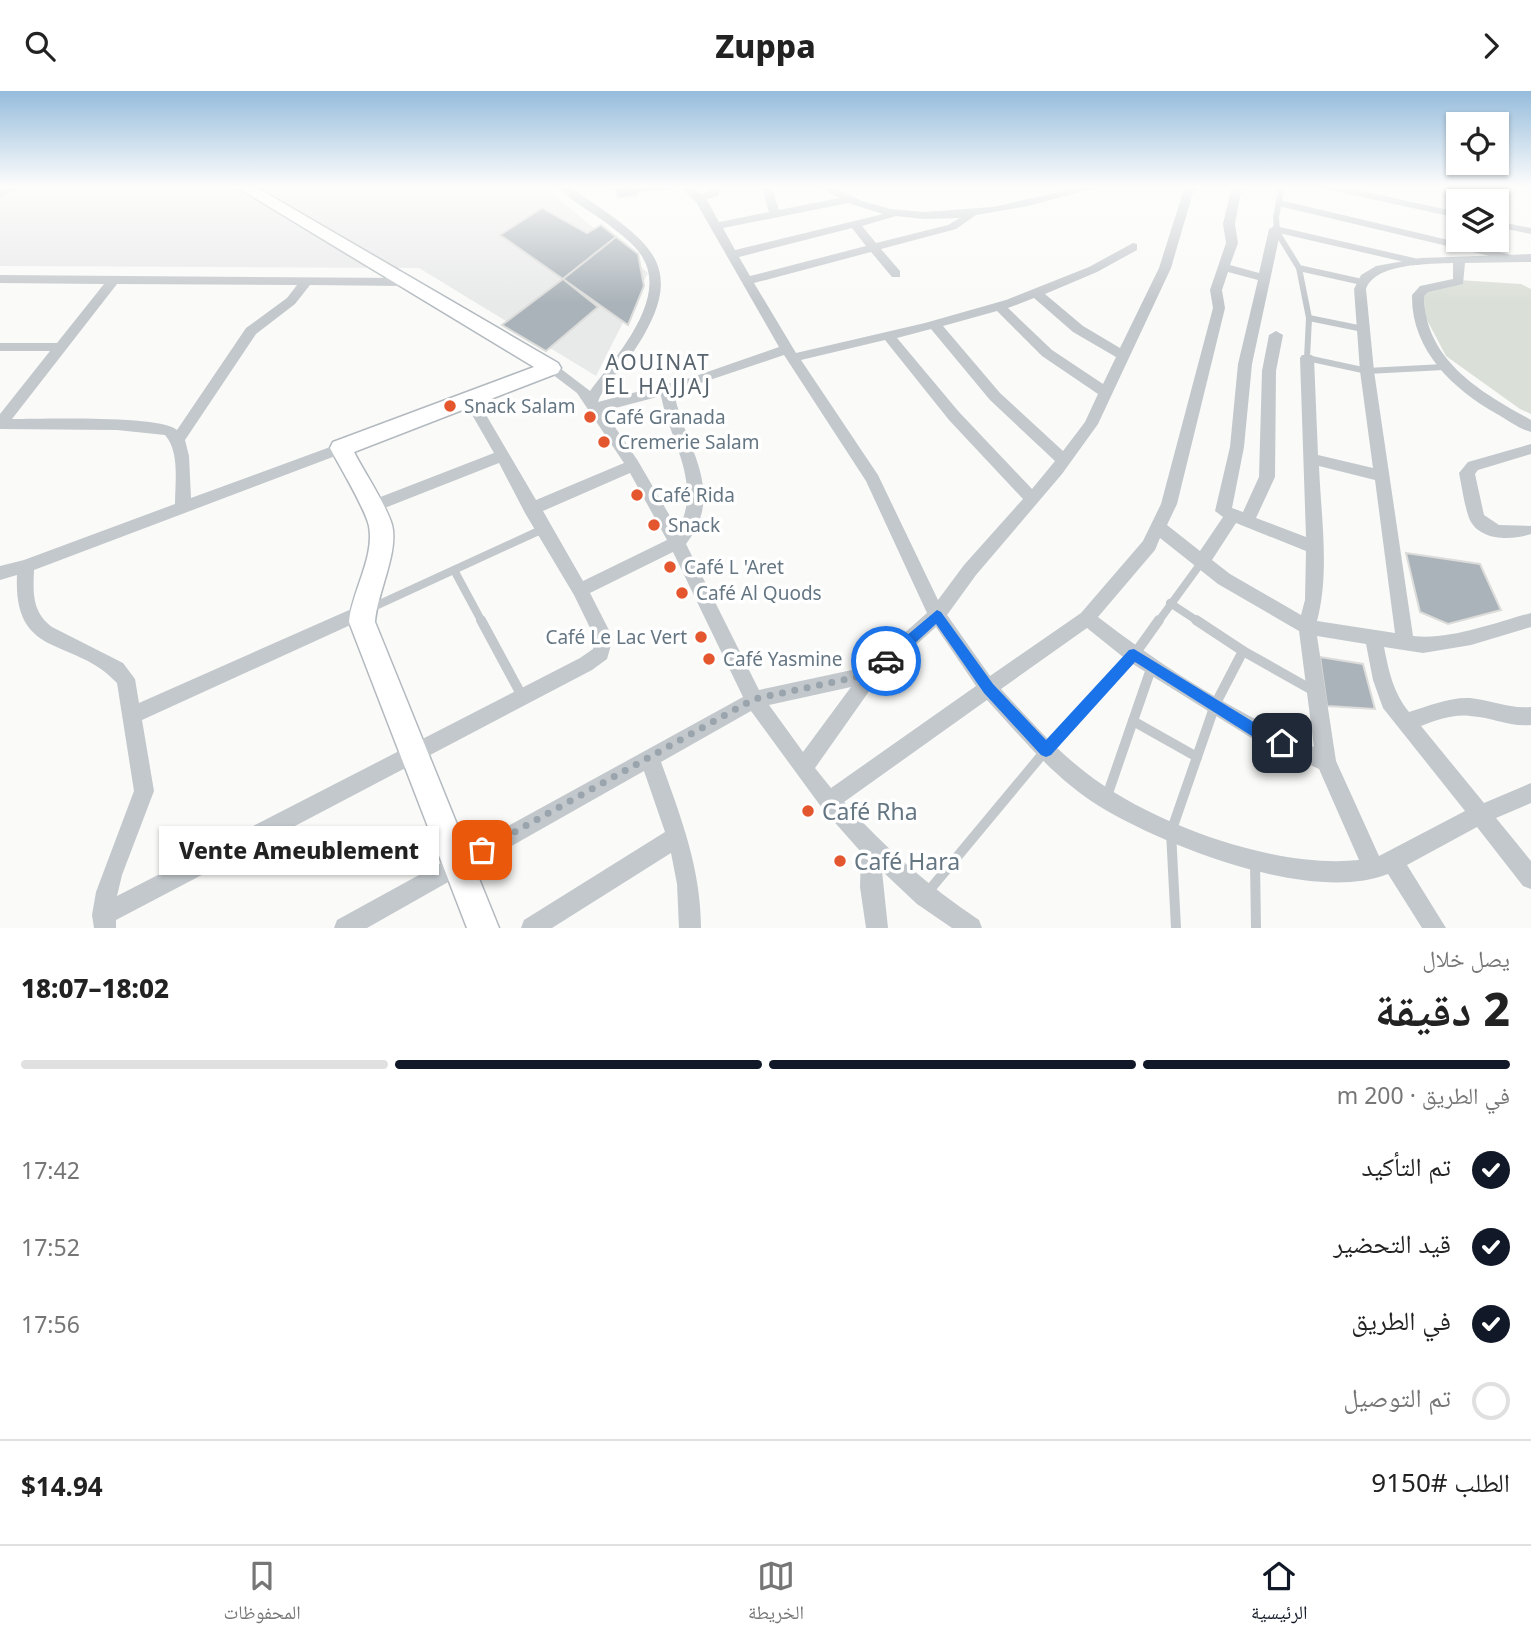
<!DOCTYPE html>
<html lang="ar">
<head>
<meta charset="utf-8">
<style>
  :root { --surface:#fff; --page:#f2f2f2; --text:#222; --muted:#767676; --line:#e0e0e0; --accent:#111827 }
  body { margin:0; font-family:"Noto Sans","Noto Naskh Arabic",sans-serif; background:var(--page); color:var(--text); direction:rtl; height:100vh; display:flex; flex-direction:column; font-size:26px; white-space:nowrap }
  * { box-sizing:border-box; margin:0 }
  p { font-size:23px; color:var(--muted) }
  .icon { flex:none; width:38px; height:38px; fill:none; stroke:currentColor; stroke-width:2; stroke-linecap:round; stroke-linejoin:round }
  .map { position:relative; height:837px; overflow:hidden; direction:ltr }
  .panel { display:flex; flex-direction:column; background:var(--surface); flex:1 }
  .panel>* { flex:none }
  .controls { position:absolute; left:1446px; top:21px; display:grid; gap:14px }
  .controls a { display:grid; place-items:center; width:63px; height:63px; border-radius:0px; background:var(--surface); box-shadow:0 2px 5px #0004; font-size:35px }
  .pin { position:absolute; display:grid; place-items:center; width:60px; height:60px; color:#fff; margin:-30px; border-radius:14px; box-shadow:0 4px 10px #0006 }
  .courier { position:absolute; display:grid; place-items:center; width:70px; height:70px; margin:-35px; border:5px solid #1a73e8; border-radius:50%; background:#fff; color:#222; box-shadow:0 2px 9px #0007 }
  .bubble { position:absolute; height:49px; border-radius:0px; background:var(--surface); box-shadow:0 2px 5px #0004; font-size:23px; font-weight:800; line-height:49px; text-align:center; direction:rtl }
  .head em { font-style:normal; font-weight:800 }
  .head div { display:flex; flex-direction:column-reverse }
  .head { display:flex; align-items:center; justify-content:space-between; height:119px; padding:0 21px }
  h1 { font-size:46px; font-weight:800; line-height:52px }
  .bar { display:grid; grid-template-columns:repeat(4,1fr); gap:10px 7px; align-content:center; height:84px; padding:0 21px }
  .bar i { height:9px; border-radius:5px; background:var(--line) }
  .bar .selected { background:var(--accent) }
  .bar p { grid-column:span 4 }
  .line { display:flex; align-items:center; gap:18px; padding:0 21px; border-top:2px solid var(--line) }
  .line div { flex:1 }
  ol { padding:0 21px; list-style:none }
  li { display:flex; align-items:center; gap:21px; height:77px }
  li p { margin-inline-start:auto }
  li .icon { padding:7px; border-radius:50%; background:var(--accent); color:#fff; stroke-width:4 }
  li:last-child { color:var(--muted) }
  li i { width:38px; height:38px; border:4px solid var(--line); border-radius:50% }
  header { display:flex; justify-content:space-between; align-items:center; height:91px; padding:0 21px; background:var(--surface); font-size:32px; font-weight:800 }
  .menu { display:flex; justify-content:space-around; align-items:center; height:98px; border-top:2px solid var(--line); background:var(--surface); font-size:19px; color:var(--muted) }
  .menu a { display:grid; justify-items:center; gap:4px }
  .menu .selected { color:var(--accent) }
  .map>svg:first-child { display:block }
  .built { fill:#e8e9e9 }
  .green { fill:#dadfd7 }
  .building { fill:#aab3b9; stroke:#dcdcda; stroke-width:2 }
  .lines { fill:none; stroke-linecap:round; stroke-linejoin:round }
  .secondary-casing { stroke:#b3babf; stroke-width:3 }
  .lane-far2 { stroke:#c3c8cc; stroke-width:6 }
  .lane-far1 { stroke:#c3c8cc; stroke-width:8 }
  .lane { stroke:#c3c8cc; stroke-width:10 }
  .street { fill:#c3c8cc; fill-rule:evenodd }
  .secondary { fill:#fff; fill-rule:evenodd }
  .route { fill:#1a73e8 }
  .done { stroke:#99a4ac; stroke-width:7; stroke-dasharray:0 12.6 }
  .poi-dot { fill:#e4572e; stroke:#fff; stroke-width:2.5 }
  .labels { text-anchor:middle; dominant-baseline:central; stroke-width:7; stroke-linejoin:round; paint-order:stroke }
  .poi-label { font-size:19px; fill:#657683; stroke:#fff; text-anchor:start }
  .neighbourhood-label { font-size:21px; letter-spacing:2px; fill:#57646e; stroke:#fff }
  .near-poi-label { font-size:23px; fill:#657683; stroke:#fff; text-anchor:start }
</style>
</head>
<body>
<header><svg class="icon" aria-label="forward" viewBox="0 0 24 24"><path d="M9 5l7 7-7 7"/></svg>Zuppa<svg class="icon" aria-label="search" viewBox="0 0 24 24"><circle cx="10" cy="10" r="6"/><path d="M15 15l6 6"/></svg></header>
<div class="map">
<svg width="1531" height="837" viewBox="0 0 1531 837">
  <rect width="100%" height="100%" fill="#fafaf8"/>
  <!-- built -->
  <polygon class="built" points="0,95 543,95 648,182 596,285 419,177 0,175"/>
  <!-- green -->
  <polygon class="green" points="1458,189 1521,193 1531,198 1531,323 1520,318 1446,265 1426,227 1423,197"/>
  <!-- building -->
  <g class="building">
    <polygon points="615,95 673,95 675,97 639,101 638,104 618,107"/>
    <polygon points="542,117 587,142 601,134 616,146 563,188 500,144"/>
    <polygon points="616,146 638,163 644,195 628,234 563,188"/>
    <polygon points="563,188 598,216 546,260 502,234"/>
    <polygon points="1406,462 1480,473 1501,519 1448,533 1420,521"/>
    <polygon points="1320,566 1363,573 1375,618 1327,615"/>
  </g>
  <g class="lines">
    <!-- secondary casing -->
    <g class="secondary-casing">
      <path id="secondary" d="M235,95H254L558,272L561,277L558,282L354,361C364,381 386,413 392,434C399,461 377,502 375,531L499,837H467L349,531C352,500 375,466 369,435C365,417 340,376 330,357L333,351L534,276Z"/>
    </g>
    <!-- lane-far2 -->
    <g class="lane-far2">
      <polyline points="1282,95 1276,126 1277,141 1299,177 1362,191"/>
      <polyline points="1279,112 1511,167"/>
      <polyline points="1275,138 1418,171"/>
      <polyline points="1299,177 1309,227 1307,267 1367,280 1444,276"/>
      <polyline points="1309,227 1363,238"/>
    </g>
    <!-- lane-far1 -->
    <g class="lane-far1">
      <polyline points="454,479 482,531"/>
      <polyline points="1170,512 1199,531"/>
      <polyline points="371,517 543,438"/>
      <polyline points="1158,531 1201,472"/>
    </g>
    <!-- lane -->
    <g class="lane">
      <polyline points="481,529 522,605"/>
      <polyline points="1196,529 1243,560 1314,600"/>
      <polyline points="1133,630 1197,666"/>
      <polyline points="1107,705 1152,575"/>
      <polyline points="1255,770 1256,837"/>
      <polyline points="927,802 1046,659 1134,564 1159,529"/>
      <polyline points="1176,837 1171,741 1215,614 1243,560"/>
    </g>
    <!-- street -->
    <g class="street">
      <polygon points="12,95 26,95 0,106 0,99"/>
      <path d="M558,95H569C644,149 696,169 632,263C622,278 603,295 598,311L690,287L779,256L696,111L679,95H690L700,103L709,101V95H719V105L706,108L719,131L769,121L761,95H771L779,119L839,107L818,95H831L860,109L890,118L924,121L993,116L1085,95H1102L1028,115L976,124L956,138L881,158L900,180V186H892L871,161L754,192L796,262L925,232L1006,209L1089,176L1133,152L1137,153V159L1097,181L1045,203L1083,235L1120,257L1159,177L1185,95H1195L1171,177L1098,333L1062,383L976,484L947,524L990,585L1081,522L1143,450L1161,413L1213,217L1210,199L1226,152L1223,133L1232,95H1242L1235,133L1238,152L1230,174L1259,182L1269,138L1275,135L1281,138L1252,273L1244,356L1232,417L1243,421L1259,386L1262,280L1269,244L1276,240L1283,244L1276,280L1275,386L1256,427L1306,446L1300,267L1302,264H1312L1314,267L1318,364L1373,377L1360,280L1354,198L1361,184L1376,175L1421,167L1531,163V171L1465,172L1463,193L1428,201L1424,205C1425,270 1481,301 1531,329V341C1519,338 1508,329 1497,323C1453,298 1411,259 1412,204L1420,195L1453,188V172C1429,173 1375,172 1366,198L1374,280L1413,545C1448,550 1497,531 1531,522V536L1471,554L1423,562L1384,556C1389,581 1393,601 1409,621C1429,615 1449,606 1470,607C1491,609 1509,618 1531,616V634C1509,636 1491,626 1470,625C1453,623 1437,629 1421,635L1484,712L1531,692V712L1496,727L1531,770V798L1523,795L1477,736L1407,774L1446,837H1422L1388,783C1312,813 1166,756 1099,715C1055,688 1021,646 987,609L844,711C885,757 928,795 979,829L982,837H952L917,813L882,780L888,837H866L860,796L861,761L822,717L751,620L661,671C681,726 701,778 701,837H679L677,793L671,762L552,837H521L524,829L665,741L644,680L367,837H334L337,829L743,606L673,461L590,502L613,547L607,568L592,579L116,829V837H94L92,824L96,801L134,700L117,592C74,545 13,570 17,484L0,489V475L24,469L175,413C175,391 180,361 165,344L117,339L0,338V323L50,260H0V252H57L104,193L0,192V184L405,187L411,191L405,195L310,194L295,213L256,243L185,349L189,365L191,407L341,352L346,353L348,357L346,361L34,479C33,502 32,521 52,536L123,572L135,588L139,612L356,516L362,514L368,516L371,521L368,526L142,629L154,700L122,784L117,805L580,567L593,558L595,547L574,504L525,422L499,372L377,420H365L363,416L365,412L494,362L463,308L470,303L475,305L536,409L624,372L577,302L544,277L551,272L556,274L590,300C614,268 668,210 643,167C636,154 620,143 609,134C593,121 569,110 558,95ZM848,112L883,123L735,159L723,137ZM896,125L924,128L960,127L948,134L876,152L862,135ZM852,137L866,155L750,185L739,166ZM1228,181L1258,189L1238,273L1230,356L1215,420L1223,426L1200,460L1167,434L1177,413L1225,217L1222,199ZM117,193L297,194L287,207L246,237L177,339C161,324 40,328 12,328ZM1034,207L1073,241L1116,266L1103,293L1052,259L1008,217ZM997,220L1042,265L1098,303L1085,331L1063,360L1000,302L943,235ZM931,238L990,309L1055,370L1032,398L959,321L897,247ZM885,249L949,329L1023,408L964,474L938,509L878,384L801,269ZM784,264L866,390L927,522L866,576L759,599L686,453C728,399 683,354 674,301ZM661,305C670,351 703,392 678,439L638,370L604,320ZM1319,375L1375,389L1395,542L1317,530C1330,481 1321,426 1319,375ZM630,382L667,449L583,490L543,420ZM1236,432L1306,460L1305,509L1301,524L1230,483L1212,469ZM1160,447L1218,493L1299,540L1314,656C1237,623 1164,577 1098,526L1155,459ZM936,536L976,595L831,697L815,677L877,589ZM1087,537L1128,570L1253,648L1319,678L1359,769C1275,778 1151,733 1085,681C1054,657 1028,627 1001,598ZM1317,545L1366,553L1373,589L1383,617L1465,720L1379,765L1336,670ZM851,596L803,661L769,614Z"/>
      <polygon points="1321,95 1339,95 1458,121 1458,127 1326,98"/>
      <polygon points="1496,130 1531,137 1531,143 1496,136"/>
      <path d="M1531,353V363L1478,379L1475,383L1484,424L1499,434L1531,435V443C1512,450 1478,450 1469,427C1464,413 1462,396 1459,382L1468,371Z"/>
    </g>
    <!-- secondary -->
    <use href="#secondary" class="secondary"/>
  </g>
  <!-- sky -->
  <linearGradient id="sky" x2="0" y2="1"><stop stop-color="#96bcdc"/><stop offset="0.45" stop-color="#fdfdfc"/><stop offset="1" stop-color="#fdfdfc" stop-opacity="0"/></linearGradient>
  <rect width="1531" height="212" fill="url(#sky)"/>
  <!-- route -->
  <polygon class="route" points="937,519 941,521 993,593 1046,649 1129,559 1134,558 1265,638 1287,647 1289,652 1282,658 1255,647 1135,571 1051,664 1046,666 1041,664 984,602 936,533 891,574 881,574 881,566"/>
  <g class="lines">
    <!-- done -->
    <polyline class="done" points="482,759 754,608 871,583 886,570"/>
  </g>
  <!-- markers -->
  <g class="poi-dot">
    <circle cx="450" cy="315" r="7"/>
    <circle cx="590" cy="326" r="7"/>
    <circle cx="604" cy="351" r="7"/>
    <circle cx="637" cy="404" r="7"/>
    <circle cx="654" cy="434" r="7"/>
    <circle cx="670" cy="476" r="7"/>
    <circle cx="682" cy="502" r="7"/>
    <circle cx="701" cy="546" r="7"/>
    <circle cx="709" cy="568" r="7"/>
    <circle cx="808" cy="720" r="7"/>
    <circle cx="840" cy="770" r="7"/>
  </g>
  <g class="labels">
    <!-- poi labels -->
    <g class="poi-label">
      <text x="464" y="315">Snack Salam</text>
      <text x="604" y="326">Café Granada</text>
      <text x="618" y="351">Cremerie Salam</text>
      <text x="651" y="404">Café Rida</text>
      <text x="668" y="434">Snack</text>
      <text x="684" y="476">Café L 'Aret</text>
      <text x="696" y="502">Café Al Quods</text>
      <text x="687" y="546" text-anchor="end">Café Le Lac Vert</text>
      <text x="723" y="568">Café Yasmine</text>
    </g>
    <!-- neighbourhood labels -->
    <g class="neighbourhood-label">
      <text x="658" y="271">AOUINAT<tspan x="658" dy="24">EL HAJJAJ</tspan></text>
    </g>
    <!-- near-poi labels -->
    <g class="near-poi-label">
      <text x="822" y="720">Café Rha</text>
      <text x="854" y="770">Café Hara</text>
    </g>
  </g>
</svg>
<div class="controls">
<a><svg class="icon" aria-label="locate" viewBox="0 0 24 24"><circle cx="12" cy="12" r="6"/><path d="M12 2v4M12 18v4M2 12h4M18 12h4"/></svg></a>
<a><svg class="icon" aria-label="layers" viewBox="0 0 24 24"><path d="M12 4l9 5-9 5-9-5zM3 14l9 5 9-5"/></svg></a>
</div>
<div class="pin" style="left:482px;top:759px;background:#ea580c"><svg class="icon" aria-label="bag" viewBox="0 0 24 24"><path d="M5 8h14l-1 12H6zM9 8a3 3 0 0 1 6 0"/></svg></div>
<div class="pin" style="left:1282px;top:652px;background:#1f2937"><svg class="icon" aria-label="home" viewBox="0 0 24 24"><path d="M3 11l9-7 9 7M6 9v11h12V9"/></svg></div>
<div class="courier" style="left:886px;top:570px"><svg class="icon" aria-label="car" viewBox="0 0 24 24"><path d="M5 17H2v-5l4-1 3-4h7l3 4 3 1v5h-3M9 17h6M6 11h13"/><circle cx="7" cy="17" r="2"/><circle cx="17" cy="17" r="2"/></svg></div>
<div class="bubble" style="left:159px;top:735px;width:280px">Vente Ameublement</div>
</div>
<section class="panel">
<div class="head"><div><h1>2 دقيقة</h1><p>يصل خلال</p></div><em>18:02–18:07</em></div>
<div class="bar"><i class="selected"></i><i class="selected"></i><i class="selected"></i><i></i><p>في الطريق · 200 m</p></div>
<ol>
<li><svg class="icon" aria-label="check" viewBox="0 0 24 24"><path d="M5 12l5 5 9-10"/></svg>تم التأكيد<p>17:42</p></li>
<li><svg class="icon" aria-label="check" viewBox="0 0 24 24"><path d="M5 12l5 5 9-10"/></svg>قيد التحضير<p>17:52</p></li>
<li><svg class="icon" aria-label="check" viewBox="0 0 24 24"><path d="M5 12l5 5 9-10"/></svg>في الطريق<p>17:56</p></li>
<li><i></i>تم التوصيل</li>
</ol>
<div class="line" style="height:91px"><div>الطلب #9150</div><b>$14.94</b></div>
</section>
<nav class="menu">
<a class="selected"><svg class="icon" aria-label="home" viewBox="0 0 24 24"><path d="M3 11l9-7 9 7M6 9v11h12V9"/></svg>الرئيسية</a>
<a><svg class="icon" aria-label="map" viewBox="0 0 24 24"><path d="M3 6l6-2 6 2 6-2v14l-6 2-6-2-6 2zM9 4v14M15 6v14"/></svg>الخريطة</a>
<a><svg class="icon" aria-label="saved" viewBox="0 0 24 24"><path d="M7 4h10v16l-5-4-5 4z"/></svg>المحفوظات</a>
</nav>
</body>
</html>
